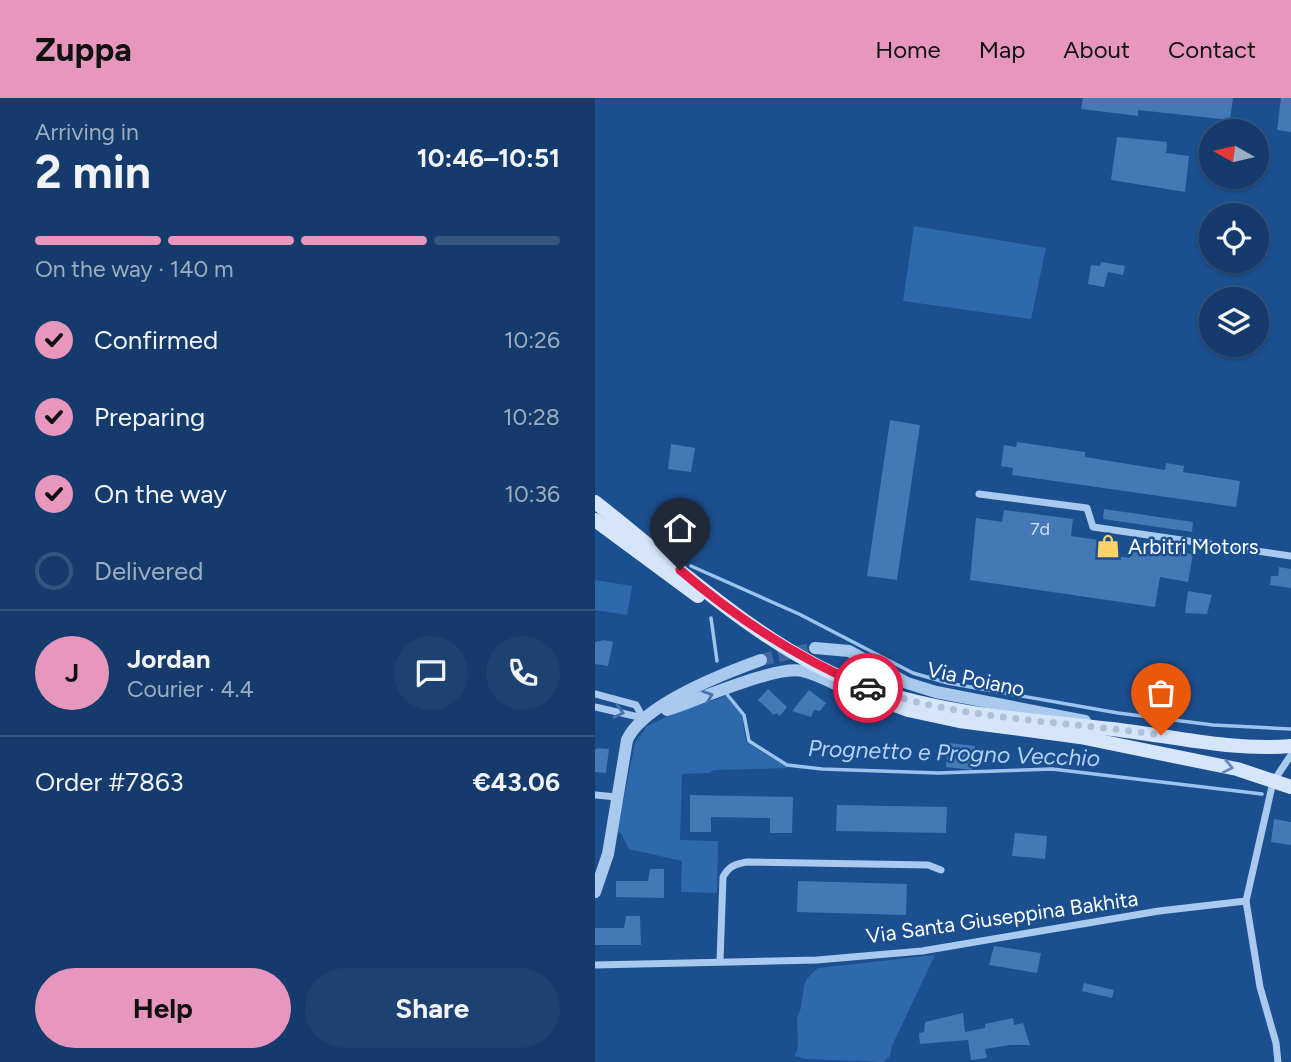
<!DOCTYPE html>
<html lang="en">
<head>
<meta charset="utf-8">
<style>
  :root { --surface:#143b6b; --page:#1d4271; --text:#f1f3f6; --muted:#9dadc1; --line:#33557e; --accent:#e797bd }
  body { margin:0; font-family:Figtree,sans-serif; background:var(--page); color:var(--text); height:100vh; display:flex; flex-direction:column; font-size:26px; white-space:nowrap }
  * { box-sizing:border-box; margin:0 }
  p { font-size:23px; color:var(--muted) }
  .icon { flex:none; width:38px; height:38px; fill:none; stroke:currentColor; stroke-width:2; stroke-linecap:round; stroke-linejoin:round }
  .map { position:relative; flex:1; overflow:hidden }
  .panel { display:flex; flex-direction:column; background:var(--surface); width:595px }
  .panel>* { flex:none }
  .needle { width:46px; rotate:278deg }
  .controls { position:absolute; left:604px; top:21px; display:grid; gap:14px }
  .controls a { display:grid; place-items:center; width:70px; height:70px; border-radius:50%; background:var(--surface); box-shadow:0 2px 5px #0004,0 0 0 2px var(--line); font-size:35px }
  .pin { position:absolute; display:grid; place-items:center; width:60px; height:60px; color:#fff; margin:-72px -30px; border-radius:50% 50% 50% 0; rotate:-45deg; box-shadow:0 0 7px #0007 }
  .pin .icon { rotate:45deg }
  .courier { position:absolute; display:grid; place-items:center; width:70px; height:70px; margin:-35px; border:5px solid #e11d48; border-radius:50%; background:#fff; color:#222; box-shadow:0 2px 9px #0007 }
  .headline em { font-style:normal; font-weight:700 }
  .headline div { display:flex; flex-direction:column-reverse }
  .headline { display:flex; align-items:center; justify-content:space-between; height:119px; padding:0 35px }
  h1 { font-size:46px; font-weight:700; line-height:52px }
  .bar { display:grid; grid-template-columns:repeat(4,1fr); gap:10px 7px; align-content:center; height:84px; padding:0 35px }
  .bar i { height:9px; border-radius:5px; background:var(--line) }
  .bar .on { background:var(--accent) }
  .bar p { grid-column:span 4 }
  .line { display:flex; align-items:center; gap:18px; padding:0 35px; border-top:2px solid var(--line) }
  .line div { flex:1 }
  .round { display:grid; place-items:center; flex:none; width:74px; height:74px; border-radius:37px; background:var(--page) }
  ol { padding:0 35px; list-style:none }
  li { display:flex; align-items:center; gap:21px; height:77px }
  li p { margin-inline-start:auto }
  li .icon { padding:7px; border-radius:50%; background:var(--accent); color:#111; stroke-width:4 }
  li:last-child { color:var(--muted) }
  li i { width:38px; height:38px; border:4px solid var(--line); border-radius:50% }
  .cta { display:flex; gap:14px; margin-top:auto; padding:14px 35px }
  .cta a { flex:1; height:80px; border-radius:42px; background:var(--accent); color:#111; font-size:28px; font-weight:700; line-height:80px; text-align:center }
  .cta a+a { background:var(--page); color:var(--text) }
  header { display:flex; align-items:center; gap:42px; box-sizing:border-box; height:98px; padding:0 35px; background:var(--accent); color:#111 }
  header strong { font-size:33px }
  nav { display:flex; gap:38px; margin-inline-start:auto; font-size:24px }
  main { display:flex; flex:1; min-height:0 }
  .map>svg:first-child { display:block }
  .green { fill:#2e69ad }
  .lines { fill:none; stroke-linecap:round; stroke-linejoin:round }
  .stream { stroke:#9cc4f0; stroke-width:3.5 }
  .building { fill:#4478b7 }
  .tertiary-tunnel { stroke:#3d69a0; stroke-width:12; stroke-dasharray:12 6; stroke-linecap:butt }
  .minor { stroke:#a9c9ee; stroke-width:7 }
  .tertiary { stroke:#a9c9ee; stroke-width:12 }
  .secondary { stroke:#d6e6fa; stroke-width:14 }
  .oneway { stroke:#4674ac }
  .oneway2 { stroke:#668bba }
  .done { stroke:#afc1d8; stroke-width:7; stroke-dasharray:0 12.6 }
  .route { stroke:#e11d48; stroke-width:9 }
  .labels { text-anchor:middle; dominant-baseline:central; stroke-width:5; stroke-linejoin:round; paint-order:stroke }
  .number-label { font-size:18px; fill:#d0dded }
  .poi-label { font-size:21px; fill:#fff; stroke:#1b4f8f; text-anchor:start }
  .street-label { font-size:21px; fill:#fff; stroke:#1b4f8f }
  .water-label { font-size:23px; font-style:italic; fill:#b5d3f5; stroke:#1b4f8f }
</style>
</head>
<body>
<header>
<strong>Zuppa</strong>
<nav><a>Home</a><a>Map</a><a>About</a><a>Contact</a></nav>
</header>
<main>
<section class="panel">
<div class="headline"><div><h1>2 min</h1><p>Arriving in</p></div><em>10:46–10:51</em></div>
<div class="bar"><i class="on"></i><i class="on"></i><i class="on"></i><i></i><p>On the way · 140 m</p></div>
<ol>
<li><svg class="icon" aria-label="check" viewBox="0 0 24 24"><path d="M5 12l5 5 9-10"/></svg>Confirmed<p>10:26</p></li>
<li><svg class="icon" aria-label="check" viewBox="0 0 24 24"><path d="M5 12l5 5 9-10"/></svg>Preparing<p>10:28</p></li>
<li><svg class="icon" aria-label="check" viewBox="0 0 24 24"><path d="M5 12l5 5 9-10"/></svg>On the way<p>10:36</p></li>
<li><i></i>Delivered</li>
</ol>
<div class="line" style="height:126px"><b class="round" style="background:var(--accent);color:#111">J</b><div><b>Jordan</b><p>Courier · 4.4</p></div><a class="round"><svg class="icon" aria-label="chat" viewBox="0 0 24 24"><path d="M4 5h16v11H9l-5 4z"/></svg></a><a class="round"><svg class="icon" aria-label="phone" viewBox="0 0 24 24"><path d="M5 4h4l2 5-3 2q2 4 5 5l2-3 5 2v4C11 20 4 13 5 4z"/></svg></a></div>
<div class="line" style="height:91px"><div>Order #7863</div><b>€43.06</b></div>
<div class="cta"><a>Help</a><a>Share</a></div>
</section>
<div class="map">
<svg width="696" height="964" viewBox="0 0 696 964">
  <rect width="100%" height="100%" fill="#1b4f8f"/>
  <!-- green -->
  <g class="green">
    <polygon points="319,128 451,150 436,221 308,203"/>
    <polygon points="0,482 37,488 32,517 0,512"/>
    <polygon points="131,598 147,617 151,644 193,670 119,672 114,675 87,676 85,742 123,743 122,795 86,794 87,763 34,751 26,735 22,734 40,645 52,628 75,617"/>
    <path d="M340,857L297,948L295,958L288,964L210,961L200,958C205,947 202,937 202,925C201,918 205,915 206,909C210,888 205,885 223,870Z"/>
  </g>
  <g class="lines">
    <!-- stream -->
    <g class="stream">
      <polyline points="96,468 204,516 318,575 353,585 523,615 618,627 696,631"/>
      <polyline points="116,520 122,563"/>
      <polyline points="130,594 149,617 154,643 192,667 227,671 343,675 457,671 667,696"/>
    </g>
  </g>
  <!-- building -->
  <g class="building">
    <polygon points="488,0 638,0 635,22 543,12 543,18 486,11"/>
    <polygon points="686,0 696,0 696,34 682,32"/>
    <polygon points="522,39 572,44 571,55 594,58 590,94 516,82"/>
    <polygon points="506,164 530,168 528,177 513,174 509,189 493,186 496,167 505,168"/>
    <polygon points="295,322 325,327 302,482 272,478"/>
    <polygon points="422,344 490,354 490,359 570,372 571,365 589,368 588,374 645,383 641,409 417,377 418,370 406,368 409,347 421,349"/>
    <polygon points="76,346 100,350 96,374 73,371"/>
    <polygon points="509,411 598,424 597,434 508,421"/>
    <polygon points="409,412 478,421 476,438 504,442 502,459 521,462 521,458 535,460 536,447 598,456 593,484 565,479 560,509 375,482 381,420 407,424"/>
    <polygon points="684,469 696,471 696,490 675,487 676,478 683,478"/>
    <polygon points="593,493 617,497 612,516 590,515"/>
    <polygon points="9,542 18,544 13,568 0,566 0,544"/>
    <polygon points="173,591 192,609 185,618 181,615 179,617 163,602"/>
    <polygon points="214,592 231,605 225,613 219,612 216,619 197,613"/>
    <polygon points="354,645 380,648 377,672 351,669"/>
    <polygon points="3,650 14,651 11,675 0,674 0,652"/>
    <polygon points="95,697 198,699 197,735 175,735 175,720 116,719 116,734 95,734"/>
    <polygon points="242,707 352,709 351,735 241,733"/>
    <polygon points="679,721 696,724 696,747 676,744"/>
    <polygon points="420,735 452,738 450,761 417,758"/>
    <polygon points="55,771 69,771 69,800 21,799 21,783 53,783"/>
    <polygon points="203,783 312,786 311,817 202,814"/>
    <polygon points="31,818 45,818 46,847 0,847 0,830 29,830"/>
    <polygon points="399,848 446,855 442,875 394,867"/>
    <polygon points="489,885 519,892 517,900 487,893"/>
    <polygon points="368,915 370,934 390,930 390,926 418,920 419,927 428,925 435,947 415,947 390,951 392,960 376,962 373,942 325,946 324,935 329,934 330,924"/>
  </g>
  <g class="lines">
    <!-- tertiary-tunnel -->
    <polyline class="tertiary-tunnel" points="166,562 220,550"/>
    <!-- minor -->
    <g class="minor">
      <polyline points="384,396 492,410 498,429 696,458"/>
      <polyline points="0,596 41,607 48,620"/>
      <polyline points="0,609 48,620"/>
      <polyline points="0,697 22,699"/>
      <path d="M125,863L128,779C134,768 140,766 152,764L333,767L346,772"/>
      <polyline points="0,867 222,862 327,853 564,813 651,803"/>
      <polyline points="683,964 681,945 665,889 651,803 678,684 696,657"/>
    </g>
    <!-- tertiary -->
    <g class="tertiary">
      <polyline points="220,550 254,553 312,585 341,594 490,623"/>
      <path d="M72,612C101,603 181,567 207,573C233,579 252,596 279,600"/>
      <path d="M0,794L13,756L32,642C48,606 130,575 166,562"/>
    </g>
    <!-- secondary -->
    <g class="secondary">
      <path d="M0,404C82,468 176,558 276,591C353,617 437,622 517,631C576,638 636,653 696,648"/>
      <polyline points="0,422 103,498"/>
      <polyline points="278,599 313,612 364,623 485,639 642,671 696,689"/>
    </g>
  </g>
  <!-- one-way arrows -->
  <defs><path id="oneway-chevron" d="M-2-3.5L2.5 0L-2 3.5" fill="none" stroke-width="1.6" stroke-linecap="round" stroke-linejoin="round" transform="scale(1.75)"/></defs>
  <g class="oneway">
    <use href="#oneway-chevron" transform="translate(113 598) rotate(-19)"/>
    <use href="#oneway-chevron" transform="translate(24 614) rotate(14)"/>
  </g>
  <use class="oneway2" href="#oneway-chevron" transform="translate(633 669) rotate(13)"/>
  <g class="lines">
    <!-- done -->
    <path class="done" d="M273,590C366,622 469,623 566,637"/>
    <!-- route -->
    <path class="route" d="M85,472C141,520 204,561 273,590"/>
  </g>
  <!-- icons -->
  <defs>
    <g id="shop-bare" transform="scale(1.89)"><path d="M-5-2.5h2.3a2.7 3.5 0 0 1 5.4 0H5L5.5 6h-11ZM-1.5-2.5h3a1.5 2.3 0 0 0-3 0Z" fill="#ffd166" stroke="#1b4f8f" stroke-width="2.5" paint-order="stroke"/></g>
  </defs>
  <g fill-rule="evenodd">
    <use href="#shop-bare" x="513" y="448"/>
  </g>
  <g class="labels">
    <!-- number labels -->
    <g class="number-label">
      <text x="445" y="431">7d</text>
    </g>
    <!-- poi labels -->
    <g class="poi-label">
      <text x="533" y="448">Arbitri Motors</text>
    </g>
    <!-- street labels -->
    <g class="street-label">
      <text transform="translate(381 581) rotate(12)">Via Poiano</text>
      <text transform="translate(407 819) rotate(-8)">Via Santa Giuseppina Bakhita</text>
    </g>
    <!-- water labels -->
    <g class="water-label">
      <text transform="translate(359 655) rotate(2)">Prognetto e Progno Vecchio</text>
    </g>
  </g>
</svg>
<div class="controls">
<a><svg class="needle" viewBox="-14 -14 28 28"><path d="M0-13l5 13h-10z" fill="#e53935"/><path d="M0 13l5-13h-10z" fill="#9dadc1"/></svg></a>
<a><svg class="icon" aria-label="locate" viewBox="0 0 24 24"><circle cx="12" cy="12" r="6"/><path d="M12 2v4M12 18v4M2 12h4M18 12h4"/></svg></a>
<a><svg class="icon" aria-label="layers" viewBox="0 0 24 24"><path d="M12 4l9 5-9 5-9-5zM3 14l9 5 9-5"/></svg></a>
</div>
<div class="pin" style="left:566px;top:637px;background:#ea580c"><svg class="icon" aria-label="bag" viewBox="0 0 24 24"><path d="M5 8h14l-1 12H6zM9 8a3 3 0 0 1 6 0"/></svg></div>
<div class="pin" style="left:85px;top:472px;background:#1f2937"><svg class="icon" aria-label="home" viewBox="0 0 24 24"><path d="M3 11l9-7 9 7M6 9v11h12V9"/></svg></div>
<div class="courier" style="left:273px;top:590px"><svg class="icon" aria-label="car" viewBox="0 0 24 24"><path d="M5 17H2v-5l4-1 3-4h7l3 4 3 1v5h-3M9 17h6M6 11h13"/><circle cx="7" cy="17" r="2"/><circle cx="17" cy="17" r="2"/></svg></div>
</div>
</main>
</body>
</html>
